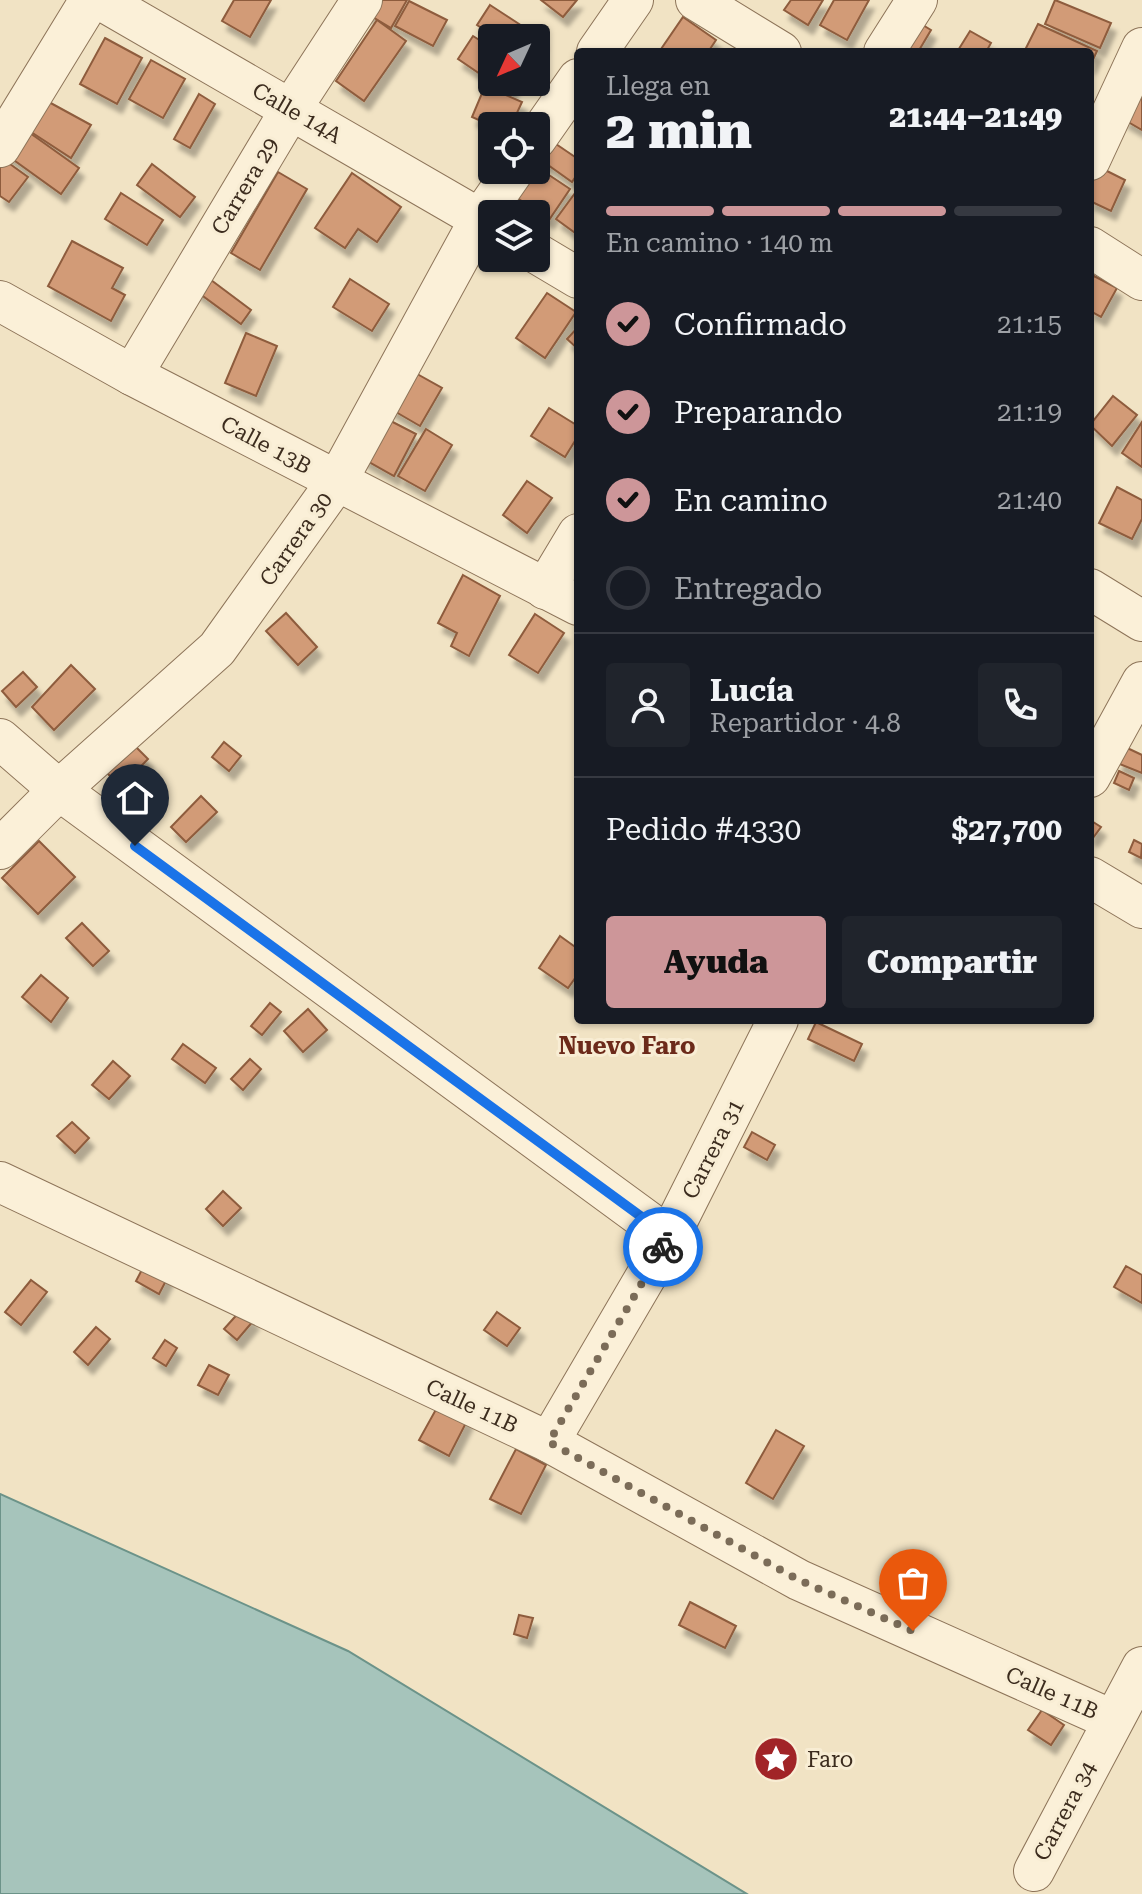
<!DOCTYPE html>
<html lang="es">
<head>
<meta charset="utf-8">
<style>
  :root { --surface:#171b24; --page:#20242c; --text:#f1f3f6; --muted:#9ea1a6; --line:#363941; --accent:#cd9699 }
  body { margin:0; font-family:"Roboto Serif",serif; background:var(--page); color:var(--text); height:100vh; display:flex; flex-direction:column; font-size:30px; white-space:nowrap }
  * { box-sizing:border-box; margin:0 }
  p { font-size:26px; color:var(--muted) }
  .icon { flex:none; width:44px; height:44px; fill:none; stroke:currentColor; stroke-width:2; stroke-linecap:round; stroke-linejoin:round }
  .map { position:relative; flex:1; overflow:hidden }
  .details { position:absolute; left:574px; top:48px; width:520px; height:976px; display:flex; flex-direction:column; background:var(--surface); border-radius:8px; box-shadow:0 2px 6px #0004 }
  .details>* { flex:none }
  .needle { width:52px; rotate:226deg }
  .buttons { position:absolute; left:478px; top:24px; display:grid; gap:16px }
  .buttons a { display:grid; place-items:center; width:72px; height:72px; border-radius:8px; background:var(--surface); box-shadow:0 2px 6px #0004; font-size:40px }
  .pin { position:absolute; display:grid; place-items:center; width:68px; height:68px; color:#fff; margin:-82px -34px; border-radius:50% 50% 50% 0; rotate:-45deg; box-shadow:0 0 8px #0007 }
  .pin .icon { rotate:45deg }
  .courier { position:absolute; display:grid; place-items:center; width:80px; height:80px; margin:-40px; border:6px solid #1a73e8; border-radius:50%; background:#fff; color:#222; box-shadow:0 2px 10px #0007 }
  .headline em { font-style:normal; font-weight:800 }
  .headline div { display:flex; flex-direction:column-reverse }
  .headline { display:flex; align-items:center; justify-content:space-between; height:136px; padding:0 32px }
  h1 { font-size:52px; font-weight:800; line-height:60px }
  .bar { display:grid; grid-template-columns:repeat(4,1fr); gap:12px 8px; align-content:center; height:96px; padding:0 32px }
  .bar i { height:10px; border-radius:6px; background:var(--line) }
  .bar .current { background:var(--accent) }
  .bar p { grid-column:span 4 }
  .line { display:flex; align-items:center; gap:20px; padding:0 32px; border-top:2px solid var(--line) }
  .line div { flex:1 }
  .round { display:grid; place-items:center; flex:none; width:84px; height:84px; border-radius:8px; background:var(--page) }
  ol { padding:0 32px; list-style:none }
  li { display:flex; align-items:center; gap:24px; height:88px }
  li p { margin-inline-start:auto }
  li .icon { padding:8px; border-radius:50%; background:var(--accent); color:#111; stroke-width:4 }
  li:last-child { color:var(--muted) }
  li i { width:44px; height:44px; border:4px solid var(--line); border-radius:50% }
  .button { display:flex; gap:16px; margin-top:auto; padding:16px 32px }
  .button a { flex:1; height:92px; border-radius:8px; background:var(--accent); color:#111; font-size:32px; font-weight:800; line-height:92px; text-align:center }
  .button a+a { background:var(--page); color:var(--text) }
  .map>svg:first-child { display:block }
  .water { fill:#a6c4bb; stroke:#6c9389; stroke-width:2 }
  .building { fill:#d29b77; stroke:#8e5c3d; stroke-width:2; filter:url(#shadow) }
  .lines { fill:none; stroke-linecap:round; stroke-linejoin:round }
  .minor-casing { stroke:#8d7459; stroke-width:42 }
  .minor { stroke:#fbf0d8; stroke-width:40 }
  .done { stroke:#7b6c58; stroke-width:8; stroke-dasharray:0 14.4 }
  .route { stroke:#1a73e8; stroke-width:10 }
  .labels { text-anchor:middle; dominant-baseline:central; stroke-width:6; stroke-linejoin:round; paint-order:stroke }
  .street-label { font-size:22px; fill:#3c2c1e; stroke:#f8edd4 }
  .poi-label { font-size:22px; fill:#3c2c1e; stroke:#f8edd4; text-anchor:start }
  .neighbourhood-label { font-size:24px; font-weight:bold; fill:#6c2a1a; stroke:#f8edd4 }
</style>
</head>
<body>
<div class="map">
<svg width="1142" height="1894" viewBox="0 0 1142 1894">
  <defs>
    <filter id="shadow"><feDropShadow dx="5" dy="9" stdDeviation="2" flood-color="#0004"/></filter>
  </defs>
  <rect width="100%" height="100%" fill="#f1e3c4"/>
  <!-- water -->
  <polygon class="water" points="0,1494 348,1651 747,1894 0,1894"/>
  <!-- building -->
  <g class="building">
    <polygon points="234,0 271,0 250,37 222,21"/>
    <polygon points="373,0 407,0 391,28 366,13"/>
    <polygon points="541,0 577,0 563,17"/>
    <polygon points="791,0 823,0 808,25 784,10"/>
    <polygon points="834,0 869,0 847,40 820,25"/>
    <polygon points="1055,0 1111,23 1100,48 1045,24"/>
    <polygon points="409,1 447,20 433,46 395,26"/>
    <polygon points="490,5 542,39 536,49 536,38 496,38 477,25"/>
    <polygon points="683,17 716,40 708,52 659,52"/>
    <polygon points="913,19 931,30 918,52 894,52"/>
    <polygon points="377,20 406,41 364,101 336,81"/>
    <polygon points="1038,24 1097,51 1090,66 1090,52 1024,52"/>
    <polygon points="970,31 991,43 986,52 957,52"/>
    <polygon points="473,36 492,48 492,82 458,59"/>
    <polygon points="105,38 142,58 117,104 80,84"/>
    <polygon points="151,60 185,79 163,118 129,99"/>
    <polygon points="493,82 516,82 509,93"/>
    <polygon points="485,86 522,102 511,126 492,126 472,117"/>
    <polygon points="1142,92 1142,130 1123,119"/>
    <polygon points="199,94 215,104 190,148 174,139"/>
    <polygon points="47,101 91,125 71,158 28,130"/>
    <polygon points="23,128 79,168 61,194 4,153"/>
    <polygon points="553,142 578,159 578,173 572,182 541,160"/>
    <polygon points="3,159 28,177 9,202 0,196 0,163"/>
    <polygon points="152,164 195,197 180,217 137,185"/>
    <polygon points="537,167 570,189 549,220 516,197"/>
    <polygon points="1099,167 1125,180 1111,211 1090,201 1090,186"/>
    <polygon points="278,172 307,189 260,270 231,253"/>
    <polygon points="352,173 401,207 377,242 358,229 345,248 315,228"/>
    <polygon points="578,189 578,235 556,219"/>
    <polygon points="121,193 163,220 147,245 105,219"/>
    <polygon points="72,241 123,268 112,288 125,295 111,321 48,286"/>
    <polygon points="203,274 251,310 241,324 192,288"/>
    <polygon points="1094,276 1117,288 1101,317 1090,311 1090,284"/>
    <polygon points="350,279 389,304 372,331 333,307"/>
    <polygon points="547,293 576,312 545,358 516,338"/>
    <polygon points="578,327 578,349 567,339"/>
    <polygon points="246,333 277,346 256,396 225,383"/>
    <polygon points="410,370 442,388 420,426 389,408"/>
    <polygon points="1113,396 1137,415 1112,446 1090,425"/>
    <polygon points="549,408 578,426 578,436 565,457 531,436"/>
    <polygon points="383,417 416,434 394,476 362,458"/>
    <polygon points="1142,422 1142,467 1122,453"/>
    <polygon points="426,429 452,445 425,491 398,476"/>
    <polygon points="527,481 552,498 527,533 503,515"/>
    <polygon points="1117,487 1142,500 1142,519 1132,539 1099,523"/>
    <polygon points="463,575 500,596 469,656 451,646 457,633 438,623"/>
    <polygon points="286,613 317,647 298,665 266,631"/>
    <polygon points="535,614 564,633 538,673 509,655"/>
    <polygon points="71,665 95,689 54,730 32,707"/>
    <polygon points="23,672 37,687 16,707 2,691"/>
    <polygon points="224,742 241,756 229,771 212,757"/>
    <polygon points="134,745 148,759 121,787 107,773"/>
    <polygon points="1123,746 1142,755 1142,773 1117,763"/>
    <polygon points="1119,771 1134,778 1129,790 1114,783"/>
    <polygon points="201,796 217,812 186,842 171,827"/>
    <polygon points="1090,820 1101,827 1093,838 1090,836"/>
    <polygon points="1134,840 1142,844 1141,858 1129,852"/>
    <polygon points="39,841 75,877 38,914 2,878"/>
    <polygon points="82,923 109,951 93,966 66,938"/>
    <polygon points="560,936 578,949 578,974 568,988 539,968"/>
    <polygon points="41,975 68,998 51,1022 22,997"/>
    <polygon points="270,1003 281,1012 262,1035 251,1026"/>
    <polygon points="308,1009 327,1030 303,1052 284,1031"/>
    <polygon points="816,1022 862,1044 854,1061 808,1039"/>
    <polygon points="183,1044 216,1068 205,1083 172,1059"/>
    <polygon points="250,1059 261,1069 243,1090 231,1079"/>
    <polygon points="113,1061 130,1076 109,1099 92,1085"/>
    <polygon points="72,1122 89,1138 75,1153 57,1136"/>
    <polygon points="752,1132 775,1145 767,1160 744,1147"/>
    <polygon points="223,1191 241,1208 223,1226 206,1209"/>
    <polygon points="146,1262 169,1275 159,1294 136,1281"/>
    <polygon points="1126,1266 1142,1275 1142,1303 1114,1287"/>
    <polygon points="31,1280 47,1292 21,1325 5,1312"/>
    <polygon points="242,1309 254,1320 237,1340 224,1329"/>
    <polygon points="497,1312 520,1328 507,1346 484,1330"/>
    <polygon points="96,1327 110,1339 88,1365 74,1352"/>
    <polygon points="165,1340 177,1348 166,1366 153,1358"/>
    <polygon points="209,1365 229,1375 218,1395 198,1385"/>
    <polygon points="439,1404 468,1419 449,1456 419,1440"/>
    <polygon points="776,1430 804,1446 773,1499 746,1483"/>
    <polygon points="516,1449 546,1465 521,1514 490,1499"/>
    <polygon points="690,1602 736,1626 725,1648 679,1625"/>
    <polygon points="519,1615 533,1618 527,1638 514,1634"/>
    <polygon points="1042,1710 1064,1725 1051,1745 1028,1730"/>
  </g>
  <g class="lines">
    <!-- minor casing -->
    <g class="minor-casing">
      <g id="minor">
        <polyline points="101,0 492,226"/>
        <polyline points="696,0 781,52"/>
        <polyline points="597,52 633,0"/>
        <polyline points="884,52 917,0"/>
        <polyline points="536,139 578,79"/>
        <polyline points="0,147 90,0"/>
        <polyline points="1090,160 1142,48"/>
        <polyline points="1090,247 1142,280"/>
        <polyline points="536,253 578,278"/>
        <polyline points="0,301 132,375 578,605"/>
        <polyline points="132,375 291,109 362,0"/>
        <polyline points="545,589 578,534"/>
        <polyline points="1090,589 1142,621"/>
        <polyline points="0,739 59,790 669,1237"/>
        <polyline points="1090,777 1142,682"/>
        <polyline points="0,849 59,790 217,649 337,481 480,219 514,170"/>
        <polyline points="1090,877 1142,908"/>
        <polyline points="0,1182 549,1442 799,1580 1112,1720"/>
        <polyline points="549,1442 669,1237 778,1020"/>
        <polyline points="1034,1871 1142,1667"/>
      </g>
    </g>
    <!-- minor -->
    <use href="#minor" class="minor"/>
  </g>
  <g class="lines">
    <!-- done -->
    <polyline class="done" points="663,1247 549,1442 799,1580 913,1631"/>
    <!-- route -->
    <polyline class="route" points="135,846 669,1237 663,1247"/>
  </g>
  <!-- icons -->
  <defs>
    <g id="sight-disc" transform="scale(2.3)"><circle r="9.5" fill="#a12427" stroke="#f8edd4"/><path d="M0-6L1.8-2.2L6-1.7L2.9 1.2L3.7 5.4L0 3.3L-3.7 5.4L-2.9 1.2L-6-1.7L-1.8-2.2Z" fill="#fff"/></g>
  </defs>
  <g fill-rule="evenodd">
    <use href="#sight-disc" x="776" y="1759"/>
  </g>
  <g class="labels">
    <!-- street labels -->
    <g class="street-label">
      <text transform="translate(297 113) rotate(30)">Calle 14A</text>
      <text transform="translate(245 186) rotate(-59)">Carrera 29</text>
      <text transform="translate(266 445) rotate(28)">Calle 13B</text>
      <text transform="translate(296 539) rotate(-55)">Carrera 30</text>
      <text transform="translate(713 1149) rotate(-63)">Carrera 31</text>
      <text transform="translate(472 1406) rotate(25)">Calle 11B</text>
      <text transform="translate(1052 1693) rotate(24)">Calle 11B</text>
      <text transform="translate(1065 1811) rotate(-62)">Carrera 34</text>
    </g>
    <!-- poi labels -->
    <g class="poi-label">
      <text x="807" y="1759">Faro</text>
    </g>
    <!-- neighbourhood labels -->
    <g class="neighbourhood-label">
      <text x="627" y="1046">Nuevo Faro</text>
    </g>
  </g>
</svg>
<div class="buttons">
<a><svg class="needle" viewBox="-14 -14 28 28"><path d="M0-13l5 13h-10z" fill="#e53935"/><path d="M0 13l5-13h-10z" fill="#9ea1a6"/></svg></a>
<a><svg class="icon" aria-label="locate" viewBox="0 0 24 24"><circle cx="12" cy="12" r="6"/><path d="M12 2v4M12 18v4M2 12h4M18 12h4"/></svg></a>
<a><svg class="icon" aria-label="layers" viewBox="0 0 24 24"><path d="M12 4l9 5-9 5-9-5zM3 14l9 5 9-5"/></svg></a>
</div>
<div class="pin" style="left:913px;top:1631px;background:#ea580c"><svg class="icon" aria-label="bag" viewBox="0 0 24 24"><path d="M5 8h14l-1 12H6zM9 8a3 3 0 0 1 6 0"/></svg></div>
<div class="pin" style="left:135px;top:846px;background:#1f2937"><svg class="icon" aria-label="home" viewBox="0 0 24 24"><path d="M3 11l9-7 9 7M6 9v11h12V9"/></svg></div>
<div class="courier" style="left:663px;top:1247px"><svg class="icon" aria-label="bike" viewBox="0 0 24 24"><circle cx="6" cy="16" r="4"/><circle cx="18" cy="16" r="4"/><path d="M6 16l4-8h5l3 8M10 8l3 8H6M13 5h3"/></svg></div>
<section class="details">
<div class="headline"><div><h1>2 min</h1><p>Llega en</p></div><em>21:44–21:49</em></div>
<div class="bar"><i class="current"></i><i class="current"></i><i class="current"></i><i></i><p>En camino · 140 m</p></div>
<ol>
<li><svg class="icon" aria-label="check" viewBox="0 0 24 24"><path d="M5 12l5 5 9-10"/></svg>Confirmado<p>21:15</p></li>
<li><svg class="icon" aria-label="check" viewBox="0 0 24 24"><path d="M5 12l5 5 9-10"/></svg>Preparando<p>21:19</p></li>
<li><svg class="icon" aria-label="check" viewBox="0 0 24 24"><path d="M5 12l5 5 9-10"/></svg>En camino<p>21:40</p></li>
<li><i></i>Entregado</li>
</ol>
<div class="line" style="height:144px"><a class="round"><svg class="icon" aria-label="person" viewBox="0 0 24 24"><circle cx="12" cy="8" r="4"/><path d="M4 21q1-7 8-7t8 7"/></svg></a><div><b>Lucía</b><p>Repartidor · 4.8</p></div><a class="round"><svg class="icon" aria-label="phone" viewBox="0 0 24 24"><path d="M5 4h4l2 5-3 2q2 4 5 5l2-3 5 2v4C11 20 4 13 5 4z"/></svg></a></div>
<div class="line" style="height:104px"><div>Pedido #4330</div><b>$27,700</b></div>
<div class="button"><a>Ayuda</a><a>Compartir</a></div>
</section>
</div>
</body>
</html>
